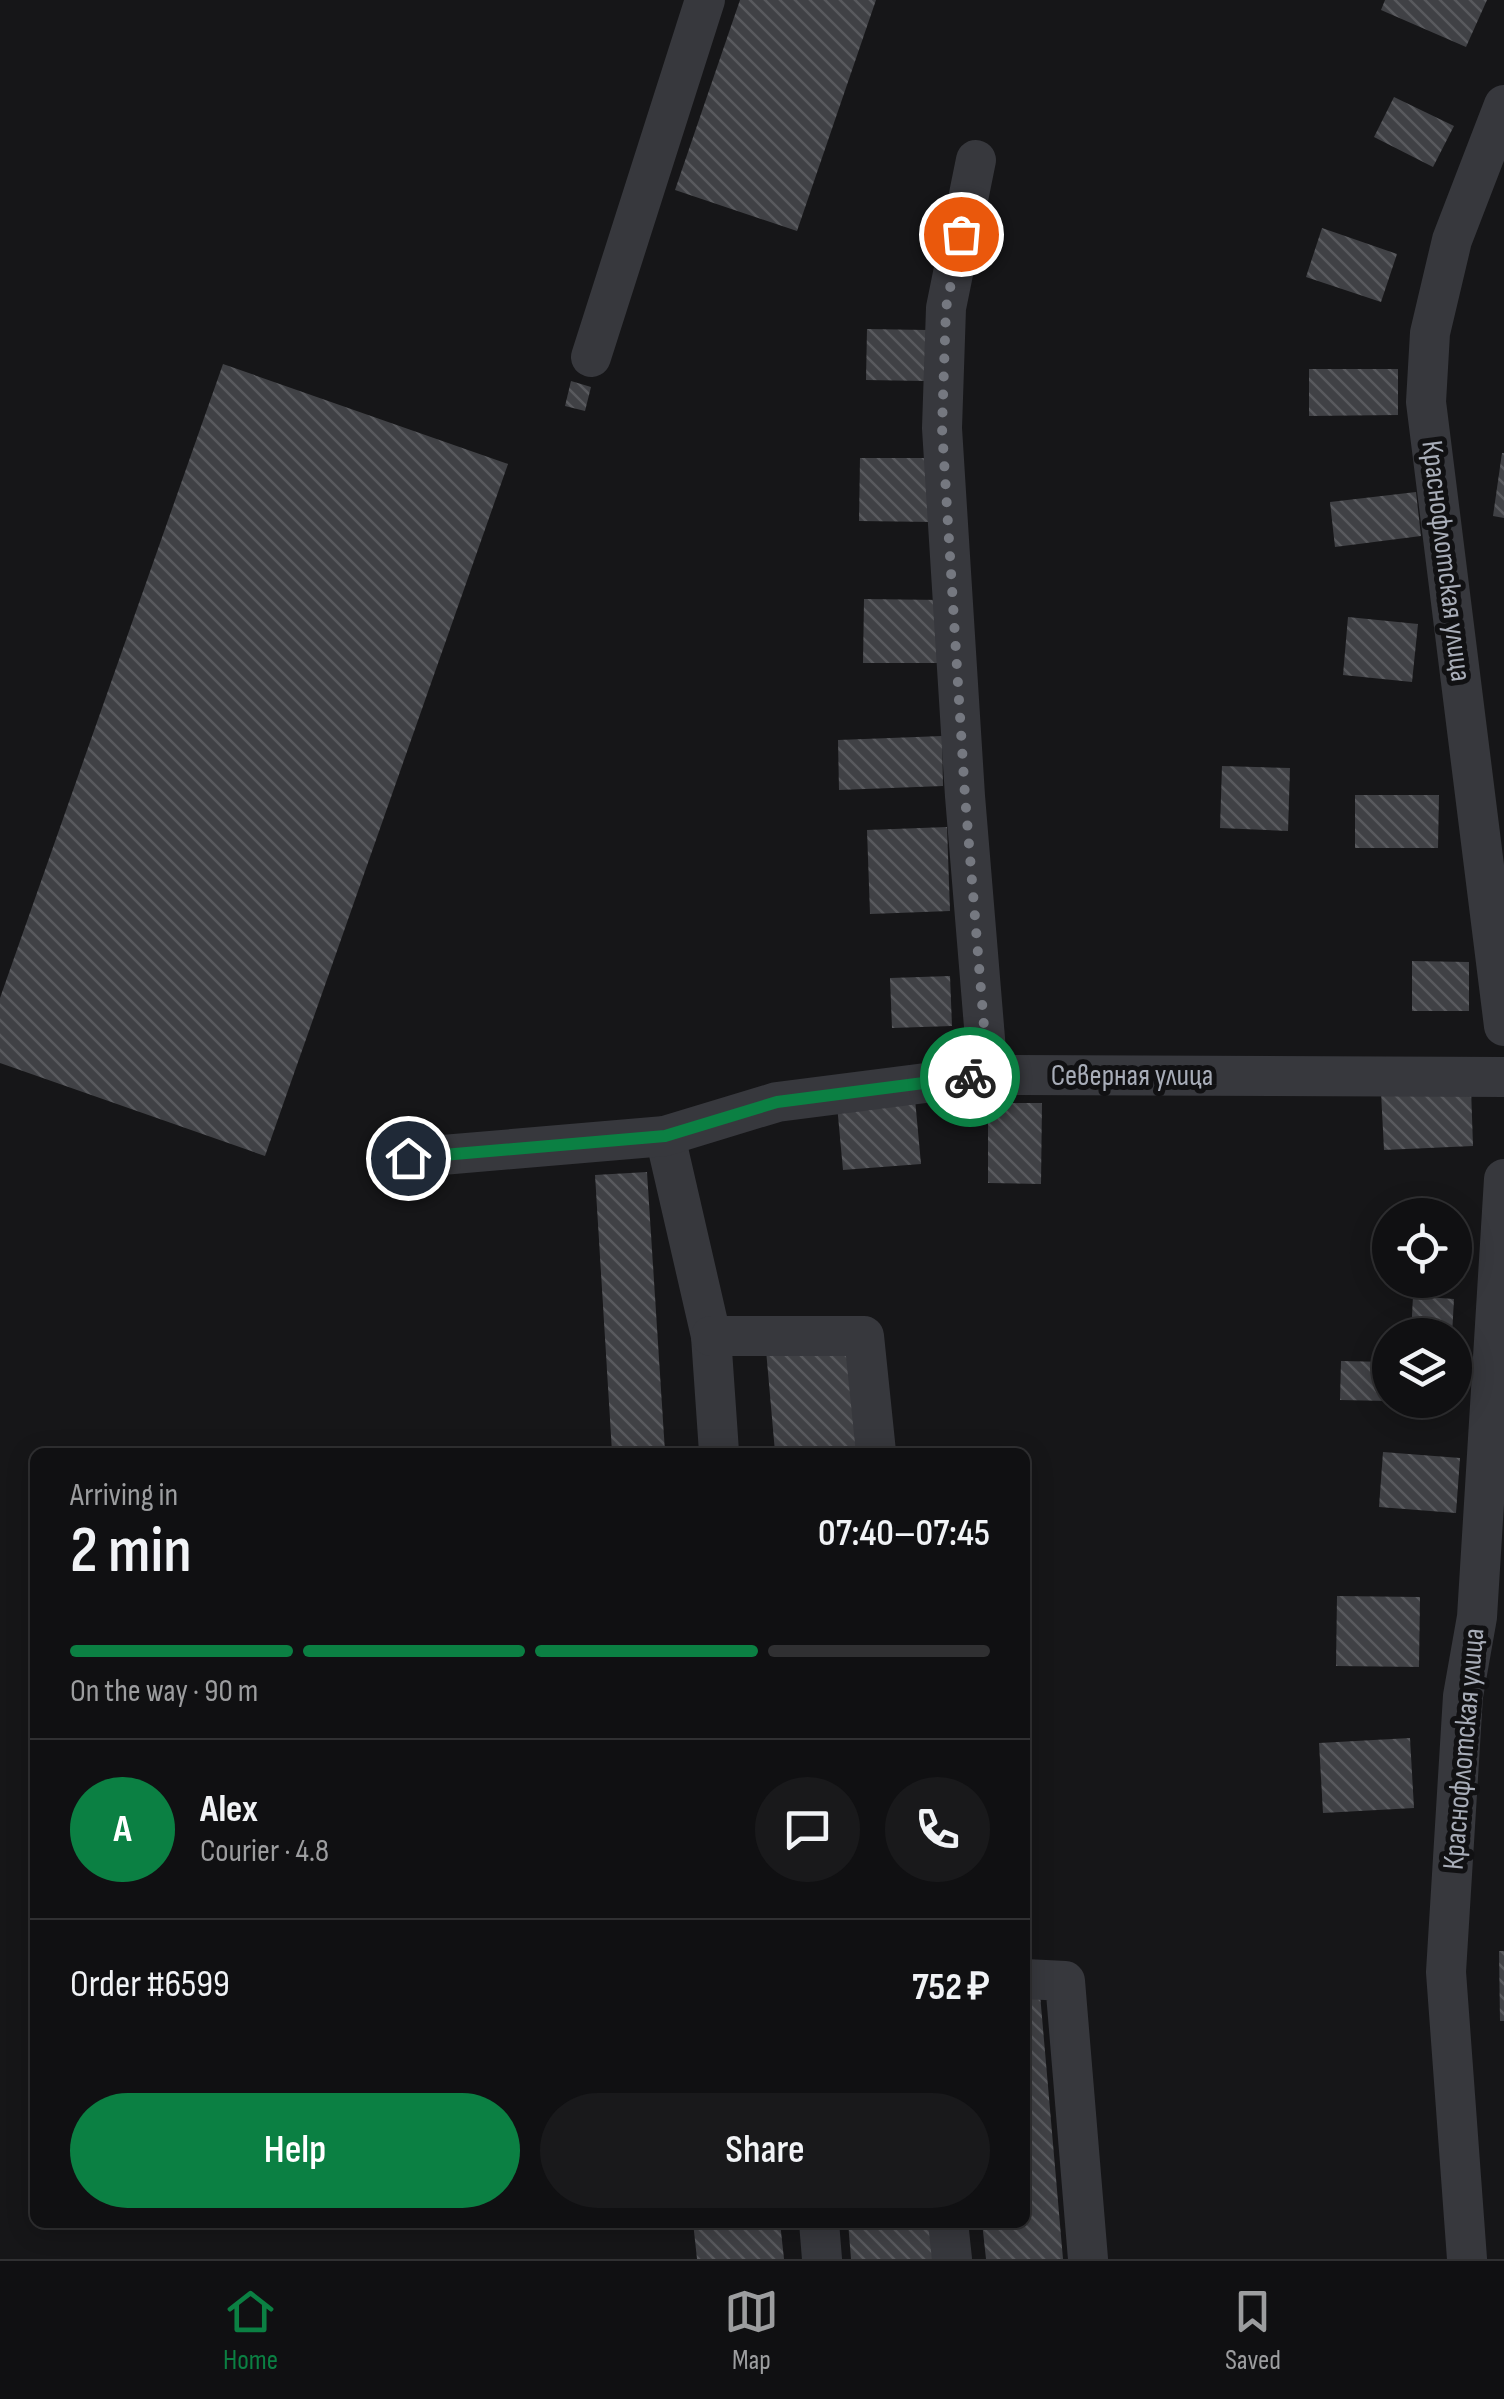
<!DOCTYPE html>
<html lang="en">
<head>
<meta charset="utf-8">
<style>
  :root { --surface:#101012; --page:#19191b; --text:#f1f3f6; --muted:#9c9d9f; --line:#303032; --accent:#0b8043 }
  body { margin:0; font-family:"Sofia Sans Condensed",sans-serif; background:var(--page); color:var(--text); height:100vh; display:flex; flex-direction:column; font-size:38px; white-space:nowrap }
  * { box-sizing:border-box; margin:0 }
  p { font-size:32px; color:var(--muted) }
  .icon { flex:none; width:55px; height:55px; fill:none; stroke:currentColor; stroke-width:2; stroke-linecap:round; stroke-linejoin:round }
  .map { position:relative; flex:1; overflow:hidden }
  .drawer { position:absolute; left:30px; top:1448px; width:1000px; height:780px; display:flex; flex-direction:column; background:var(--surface); border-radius:15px; box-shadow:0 5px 25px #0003,0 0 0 2px var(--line) }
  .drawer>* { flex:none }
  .tools { position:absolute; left:1372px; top:1198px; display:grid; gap:20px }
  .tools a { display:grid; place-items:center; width:100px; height:100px; border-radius:50%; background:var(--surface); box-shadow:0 5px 25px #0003,0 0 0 2px var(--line); font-size:50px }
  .pin { position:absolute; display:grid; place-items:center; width:85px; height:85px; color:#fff; margin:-42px; border:5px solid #fff; border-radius:50%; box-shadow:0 2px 10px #0007 }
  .courier { position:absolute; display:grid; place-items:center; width:100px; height:100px; margin:-50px; border:8px solid #0b8043; border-radius:50%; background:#fff; color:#222; box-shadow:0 2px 12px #0007 }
  .headline em { font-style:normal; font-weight:600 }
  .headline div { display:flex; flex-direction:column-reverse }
  .headline { display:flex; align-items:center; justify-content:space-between; height:170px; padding:0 40px }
  h1 { font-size:65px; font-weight:600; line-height:75px }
  .bar { display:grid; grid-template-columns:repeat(4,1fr); gap:15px 10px; align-content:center; height:120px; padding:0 40px }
  .bar i { height:12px; border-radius:8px; background:var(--line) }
  .bar .active { background:var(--accent) }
  .bar p { grid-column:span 4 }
  .line { display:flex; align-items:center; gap:25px; padding:0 40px; border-top:2px solid var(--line) }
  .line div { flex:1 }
  .round { display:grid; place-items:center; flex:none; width:105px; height:105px; border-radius:52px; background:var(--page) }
  .button { display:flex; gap:20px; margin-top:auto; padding:20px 40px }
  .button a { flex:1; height:115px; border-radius:60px; background:var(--accent); color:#fff; font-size:40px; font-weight:600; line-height:115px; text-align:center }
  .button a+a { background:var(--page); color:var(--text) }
  .menu { display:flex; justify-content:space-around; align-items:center; height:140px; border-top:2px solid var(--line); background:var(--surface); font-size:28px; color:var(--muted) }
  .menu a { display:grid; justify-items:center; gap:5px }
  .menu .active { color:var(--accent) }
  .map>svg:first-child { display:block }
  .building { fill:url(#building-back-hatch) }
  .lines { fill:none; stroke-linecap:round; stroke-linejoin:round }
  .minor { stroke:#37383d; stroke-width:40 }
  .done { stroke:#757880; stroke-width:10; stroke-dasharray:0 18 }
  .route { stroke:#0b8043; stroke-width:12 }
  .labels { text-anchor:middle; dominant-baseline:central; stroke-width:10; stroke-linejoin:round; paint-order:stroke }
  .street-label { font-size:30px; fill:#a8adb8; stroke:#111113 }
</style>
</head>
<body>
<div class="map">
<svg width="1504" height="2259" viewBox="0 0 1504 2259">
  <defs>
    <pattern id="building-back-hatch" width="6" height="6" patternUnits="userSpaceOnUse" patternTransform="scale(2.5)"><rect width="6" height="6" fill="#404145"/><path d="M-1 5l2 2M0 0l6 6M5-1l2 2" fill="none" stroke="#595a5e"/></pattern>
  </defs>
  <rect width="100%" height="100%" fill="#161618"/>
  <!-- building -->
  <g class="building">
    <polygon points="740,0 876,0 797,231 675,190"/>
    <polygon points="1385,0 1487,0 1466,47 1381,10"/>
    <polygon points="1394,97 1454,126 1433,167 1374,137"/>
    <polygon points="1322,228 1397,254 1381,302 1306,277"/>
    <polygon points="867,329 927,330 926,381 866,380"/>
    <polygon points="223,364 508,464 265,1156 0,1063 0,998"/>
    <polygon points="1309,369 1398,369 1398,415 1309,416"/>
    <polygon points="571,381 591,387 585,411 565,406"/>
    <polygon points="1502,453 1504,453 1504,518 1493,516"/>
    <polygon points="860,458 934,458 933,522 859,521"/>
    <polygon points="1416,492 1421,536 1335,547 1330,502"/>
    <polygon points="864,599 942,600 941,663 863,663"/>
    <polygon points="1348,617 1418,624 1412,682 1343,675"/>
    <polygon points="942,736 943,786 839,790 838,740"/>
    <polygon points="1222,766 1290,768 1288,831 1220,828"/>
    <polygon points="1355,795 1439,795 1438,848 1355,848"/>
    <polygon points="947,827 950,911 870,914 867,830"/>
    <polygon points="1412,961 1469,962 1469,1011 1412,1011"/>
    <polygon points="950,976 952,1026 892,1028 890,978"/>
    <polygon points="1471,1088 1473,1146 1384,1150 1381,1092"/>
    <polygon points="915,1099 921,1164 843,1170 837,1105"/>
    <polygon points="988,1103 1042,1103 1041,1184 988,1183"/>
    <polygon points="647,1172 665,1452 612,1452 595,1175"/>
    <polygon points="1413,1296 1454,1299 1452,1335 1411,1335"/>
    <polygon points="856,1342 867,1452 775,1452 766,1350"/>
    <polygon points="1341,1361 1390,1362 1390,1401 1340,1400"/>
    <polygon points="1383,1452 1460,1458 1456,1513 1379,1507"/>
    <polygon points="1337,1596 1420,1597 1419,1667 1336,1666"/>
    <polygon points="1410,1738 1414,1808 1323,1813 1319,1743"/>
    <polygon points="1499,1951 1504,1951 1504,2021 1500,2021"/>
    <polygon points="1040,1994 1063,2259 986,2259 982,2222 1025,2222 1025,1995"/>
    <polygon points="693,2222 780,2222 784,2259 697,2259"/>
    <polygon points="848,2222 930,2222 933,2259 851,2259"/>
  </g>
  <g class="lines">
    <!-- minor -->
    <g class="minor">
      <polyline points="1504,105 1452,240 1430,333 1426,402 1504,1026"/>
      <polyline points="976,160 946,308 942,428 965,796 988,1075"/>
      <polyline points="591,357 705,0"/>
      <polyline points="665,1136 711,1336 719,1452"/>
      <polyline points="407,1158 665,1136 777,1102 988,1075 1504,1077"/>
      <polyline points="711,1336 864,1336 876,1452"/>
      <polyline points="1025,1979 1065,1981 1088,2259"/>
      <polyline points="819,2222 822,2259"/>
      <polyline points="948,2222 952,2259"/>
      <polyline points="1467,2259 1446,1972 1463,1696 1477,1617 1504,1179"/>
    </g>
  </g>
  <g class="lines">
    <!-- done -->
    <polyline class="done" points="961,234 946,308 942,428 965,796 988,1075 970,1077"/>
    <!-- route -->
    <polyline class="route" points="408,1158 665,1136 777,1102 970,1077"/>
  </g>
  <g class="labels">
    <!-- street labels -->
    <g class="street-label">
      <text transform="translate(1446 561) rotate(83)">Краснофлотская улица</text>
      <text x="1132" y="1076">Северная улица</text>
      <text transform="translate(1464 1749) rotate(-85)">Краснофлотская улица</text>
    </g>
  </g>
</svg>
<div class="tools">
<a><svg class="icon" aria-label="locate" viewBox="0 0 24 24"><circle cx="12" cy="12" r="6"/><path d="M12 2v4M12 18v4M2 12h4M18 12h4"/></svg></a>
<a><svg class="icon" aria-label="layers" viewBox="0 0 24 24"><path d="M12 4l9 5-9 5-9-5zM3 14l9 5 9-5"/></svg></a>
</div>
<div class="pin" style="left:961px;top:234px;background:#ea580c"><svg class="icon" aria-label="bag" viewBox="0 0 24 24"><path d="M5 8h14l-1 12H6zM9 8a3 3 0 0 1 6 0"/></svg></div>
<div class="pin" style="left:408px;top:1158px;background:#1f2937"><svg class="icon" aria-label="home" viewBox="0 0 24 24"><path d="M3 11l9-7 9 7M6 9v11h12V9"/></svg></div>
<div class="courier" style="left:970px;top:1077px"><svg class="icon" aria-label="bike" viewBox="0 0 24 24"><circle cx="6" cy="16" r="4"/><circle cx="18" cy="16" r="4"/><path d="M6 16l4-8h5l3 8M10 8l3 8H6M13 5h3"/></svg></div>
<section class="drawer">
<div class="headline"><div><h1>2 min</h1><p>Arriving in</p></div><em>07:40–07:45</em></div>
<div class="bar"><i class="active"></i><i class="active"></i><i class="active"></i><i></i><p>On the way · 90 m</p></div>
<div class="line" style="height:180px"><b class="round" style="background:var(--accent);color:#fff">A</b><div><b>Alex</b><p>Courier · 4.8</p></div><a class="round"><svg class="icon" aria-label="chat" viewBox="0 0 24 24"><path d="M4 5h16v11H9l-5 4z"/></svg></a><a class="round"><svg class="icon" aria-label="phone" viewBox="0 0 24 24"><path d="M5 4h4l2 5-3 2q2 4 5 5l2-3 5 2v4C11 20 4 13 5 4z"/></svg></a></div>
<div class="line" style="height:130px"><div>Order #6599</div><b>752 ₽</b></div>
<div class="button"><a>Help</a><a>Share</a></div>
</section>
</div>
<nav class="menu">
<a class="active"><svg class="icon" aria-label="home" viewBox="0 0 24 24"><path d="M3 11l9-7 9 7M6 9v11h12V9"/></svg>Home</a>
<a><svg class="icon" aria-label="map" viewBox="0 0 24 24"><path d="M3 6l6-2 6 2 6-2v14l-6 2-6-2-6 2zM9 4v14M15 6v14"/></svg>Map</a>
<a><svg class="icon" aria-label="saved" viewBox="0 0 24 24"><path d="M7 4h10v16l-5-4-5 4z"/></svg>Saved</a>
</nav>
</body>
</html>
